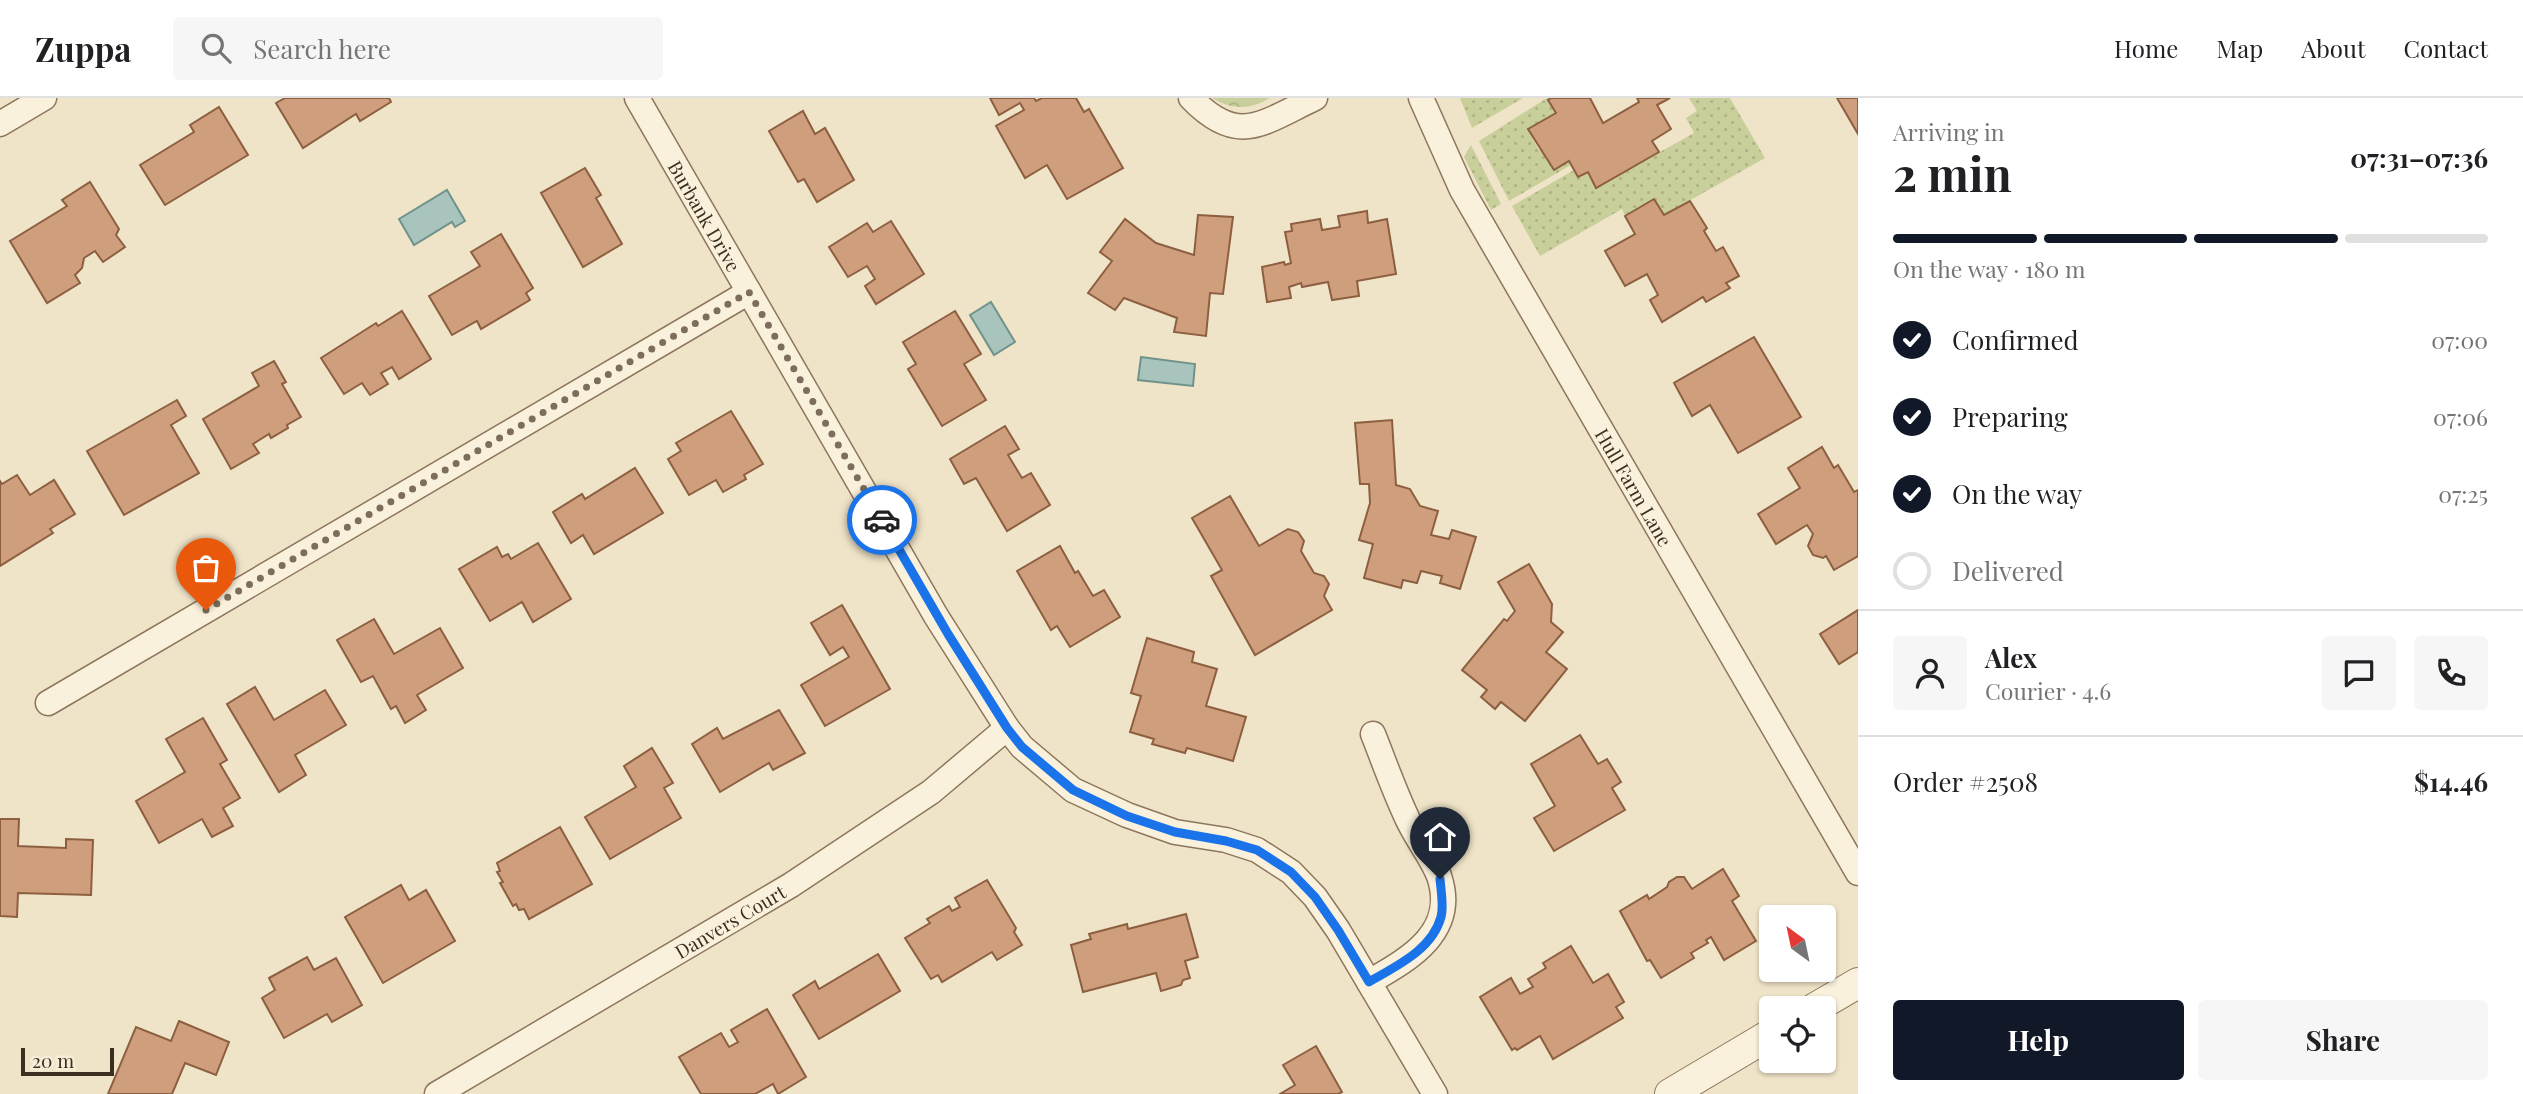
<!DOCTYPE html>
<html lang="en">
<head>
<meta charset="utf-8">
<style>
  :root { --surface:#fff; --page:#f6f6f6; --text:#202124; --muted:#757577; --line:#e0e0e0; --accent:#111827 }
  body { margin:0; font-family:"Playfair Display",serif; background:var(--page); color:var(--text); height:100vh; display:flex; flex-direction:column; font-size:26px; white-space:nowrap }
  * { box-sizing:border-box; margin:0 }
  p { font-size:23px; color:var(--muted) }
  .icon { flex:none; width:38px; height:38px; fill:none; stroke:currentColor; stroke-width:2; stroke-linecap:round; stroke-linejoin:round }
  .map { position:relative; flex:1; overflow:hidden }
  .side { display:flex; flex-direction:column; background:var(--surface); width:665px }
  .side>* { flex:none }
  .needle { width:46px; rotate:327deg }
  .controls { position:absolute; left:1759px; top:807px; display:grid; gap:14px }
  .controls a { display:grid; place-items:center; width:77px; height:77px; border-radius:7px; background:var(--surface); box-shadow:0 2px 5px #0004; font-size:35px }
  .scale { position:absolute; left:21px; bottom:18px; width:93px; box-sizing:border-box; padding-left:7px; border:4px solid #3d2e20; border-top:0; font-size:19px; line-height:24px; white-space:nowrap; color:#3d2e20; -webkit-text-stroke:5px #f7eed8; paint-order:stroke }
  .pin { position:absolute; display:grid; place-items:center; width:60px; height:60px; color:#fff; margin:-72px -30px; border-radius:50% 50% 50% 0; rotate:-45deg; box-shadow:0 0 7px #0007 }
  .pin .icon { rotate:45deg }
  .courier { position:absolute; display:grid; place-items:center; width:70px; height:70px; margin:-35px; border:5px solid #1a73e8; border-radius:50%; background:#fff; color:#222; box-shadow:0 2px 9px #0007 }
  .head em { font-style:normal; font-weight:700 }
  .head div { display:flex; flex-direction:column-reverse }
  .head { display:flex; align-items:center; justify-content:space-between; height:119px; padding:0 35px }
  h1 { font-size:46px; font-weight:700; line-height:52px }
  .bar { display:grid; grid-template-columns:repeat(4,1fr); gap:10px 7px; align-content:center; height:84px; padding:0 35px }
  .bar i { height:9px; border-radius:5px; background:var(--line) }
  .bar .current { background:var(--accent) }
  .bar p { grid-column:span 4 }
  .line { display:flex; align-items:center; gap:18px; padding:0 35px; border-top:2px solid var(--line) }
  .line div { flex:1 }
  .round { display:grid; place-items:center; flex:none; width:74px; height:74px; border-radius:7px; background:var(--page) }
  ol { padding:0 35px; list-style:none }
  li { display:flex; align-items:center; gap:21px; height:77px }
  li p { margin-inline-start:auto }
  li .icon { padding:7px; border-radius:50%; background:var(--accent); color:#fff; stroke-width:4 }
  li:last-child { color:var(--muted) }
  li i { width:38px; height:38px; border:4px solid var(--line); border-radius:50% }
  .button { display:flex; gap:14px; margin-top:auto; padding:14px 35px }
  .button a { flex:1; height:80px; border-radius:7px; background:var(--accent); color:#fff; font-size:28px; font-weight:700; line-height:80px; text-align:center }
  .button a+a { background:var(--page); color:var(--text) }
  header { display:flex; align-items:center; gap:42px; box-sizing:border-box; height:98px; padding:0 35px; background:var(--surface); border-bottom:2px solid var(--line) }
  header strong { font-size:33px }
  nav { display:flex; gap:38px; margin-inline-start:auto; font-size:24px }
  .search { width:490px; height:63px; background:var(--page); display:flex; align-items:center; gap:18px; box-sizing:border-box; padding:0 24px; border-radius:7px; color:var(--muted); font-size:26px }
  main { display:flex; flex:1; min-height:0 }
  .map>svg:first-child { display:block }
  .grass { fill:url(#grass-dots) }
  .forest { fill:url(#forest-crowns) }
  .water { fill:#a9c4bc; stroke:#6f938a; stroke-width:2 }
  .building { fill:#cf9f7d; stroke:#8d5f41; stroke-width:2 }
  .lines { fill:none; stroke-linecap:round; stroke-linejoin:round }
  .minor-casing { stroke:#8d765c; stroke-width:27 }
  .tertiary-casing { stroke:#8d765c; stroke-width:32 }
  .minor { stroke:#faf1dc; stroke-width:24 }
  .tertiary { stroke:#faf1dc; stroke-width:30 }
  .done { stroke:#7c6e5b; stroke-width:7; stroke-dasharray:0 12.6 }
  .route { stroke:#1a73e8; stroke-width:9 }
  .labels { text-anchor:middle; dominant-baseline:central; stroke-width:5; stroke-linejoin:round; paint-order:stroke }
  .street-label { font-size:19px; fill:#3d2e20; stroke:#f7eed8 }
</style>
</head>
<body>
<header>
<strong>Zuppa</strong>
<div class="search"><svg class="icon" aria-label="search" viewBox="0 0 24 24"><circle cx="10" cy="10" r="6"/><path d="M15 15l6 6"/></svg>Search here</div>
<nav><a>Home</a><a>Map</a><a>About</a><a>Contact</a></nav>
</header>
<main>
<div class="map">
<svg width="1858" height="996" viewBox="0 0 1858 996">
  <defs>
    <pattern id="grass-dots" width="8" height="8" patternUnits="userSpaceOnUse" patternTransform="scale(1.75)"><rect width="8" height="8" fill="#c9cf9b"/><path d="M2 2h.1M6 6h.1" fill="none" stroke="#aeb285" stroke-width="1.8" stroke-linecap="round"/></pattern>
    <pattern id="forest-crowns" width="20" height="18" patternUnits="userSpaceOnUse" patternTransform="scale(1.75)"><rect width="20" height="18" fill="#c9cf9b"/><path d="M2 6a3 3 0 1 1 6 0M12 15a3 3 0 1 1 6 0" fill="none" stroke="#aeb285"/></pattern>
  </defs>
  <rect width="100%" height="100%" fill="#f0e4c8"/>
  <!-- grass -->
  <g class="grass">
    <polygon points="1460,0 1523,0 1472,30"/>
    <polygon points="1547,0 1551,0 1548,3 1556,15 1528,32 1539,52 1542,51 1569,63 1571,67 1509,103 1479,43"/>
    <polygon points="1689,0 1730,0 1765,60 1664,117 1654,101 1625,118 1622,111 1540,158 1512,108 1574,72 1578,79 1588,74 1597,89 1694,35 1686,20 1697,13"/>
    <polygon points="1471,47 1501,106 1491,112 1464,59"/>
  </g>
  <!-- forest -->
  <path class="forest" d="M1212,0H1270C1250,12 1232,12 1212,0Z"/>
  <!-- water -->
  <g class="water">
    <polygon points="447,92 465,123 455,129 452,124 414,147 399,121"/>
    <polygon points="991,204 1015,244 994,257 970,217"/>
    <polygon points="1141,259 1195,266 1193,288 1138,282"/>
  </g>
  <!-- building -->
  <g class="building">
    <polygon points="285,0 389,0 391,4 360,23 356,16 303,50 276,5"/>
    <polygon points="990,0 1034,0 1036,3 1042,0 1076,0 1084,14 1089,11 1123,70 1067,101 1047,67 1025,80 996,28 1024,12 1020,5 999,17"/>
    <polygon points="1551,0 1590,0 1603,25 1639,4 1637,0 1670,0 1657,7 1671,31 1652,43 1659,54 1596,90 1588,74 1578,79 1569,63 1554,72 1528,31 1556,15 1548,2"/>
    <polygon points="1837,0 1858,0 1858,36"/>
    <polygon points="219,9 248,57 165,107 140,67 194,34 190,27"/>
    <polygon points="803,13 815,36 825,30 854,82 817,104 804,81 798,84 769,33"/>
    <polygon points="585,70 601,97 596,100 622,146 583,169 541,95"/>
    <polygon points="90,84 119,131 116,137 125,149 103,164 95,153 84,160 82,170 75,177 80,185 47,205 10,143 67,108 62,102"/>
    <polygon points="1654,101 1664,117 1690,103 1707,130 1704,133 1716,153 1723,149 1739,178 1726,185 1730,190 1706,204 1703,199 1662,224 1650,202 1658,197 1647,176 1625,188 1605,153 1635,136 1625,118"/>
    <polygon points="1367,113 1368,125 1387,121 1396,176 1357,183 1359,198 1332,202 1328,184 1302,189 1301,185 1289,189 1291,200 1267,204 1262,169 1284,164 1285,167 1291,165 1285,134 1292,133 1291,126 1320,121 1322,132 1340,129 1338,118"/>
    <polygon points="1198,117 1233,119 1223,196 1210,195 1206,238 1174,234 1177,220 1124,200 1115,212 1088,195 1112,163 1100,154 1125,121 1156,145 1194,157"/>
    <polygon points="891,123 924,176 876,206 865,188 875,181 867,168 848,179 829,149 867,125 873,134"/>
    <polygon points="501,136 533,190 526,195 530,202 481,231 477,223 452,237 429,198 480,168 471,154"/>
    <polygon points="402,213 431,261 399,281 392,269 381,275 388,286 370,297 362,285 344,296 321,260 376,225 378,228"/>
    <polygon points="955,213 981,256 964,266 986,302 942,328 908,271 916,266 903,244"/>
    <polygon points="1754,239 1801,319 1738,355 1710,307 1692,318 1674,285"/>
    <polygon points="274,263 286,284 282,286 301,319 287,327 288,330 271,340 269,336 253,346 259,355 231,371 203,321 259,288 252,275"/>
    <polygon points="177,302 186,318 171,327 199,375 124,417 87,353"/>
    <polygon points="731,313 763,366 744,377 746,381 723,394 716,382 689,397 668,361 681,353 676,345"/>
    <polygon points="1392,322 1396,387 1410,391 1420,408 1438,413 1431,437 1449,441 1452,432 1476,439 1460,491 1440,485 1442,478 1421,473 1417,485 1403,482 1401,490 1364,480 1373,446 1359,442 1370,405 1369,386 1360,386 1355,325"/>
    <polygon points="1005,328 1019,351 1008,357 1022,380 1031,375 1050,407 1007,433 976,380 964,386 950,361"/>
    <polygon points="1822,349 1834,370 1838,367 1854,394 1858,392 1858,458 1834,472 1826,458 1823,460 1813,457 1808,448 1813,436 1807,427 1776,446 1758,416 1800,390 1788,370"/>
    <polygon points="635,370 663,415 594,456 583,437 571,445 553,414 582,396 585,401"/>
    <polygon points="17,377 30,397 54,382 75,416 50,431 53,435 0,468 0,383 2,386"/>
    <polygon points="1230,398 1259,448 1288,431 1298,434 1304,443 1301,453 1314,475 1324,478 1329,486 1324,498 1332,512 1255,557 1211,478 1222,472 1192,420"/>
    <polygon points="538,445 571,501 533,524 522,504 490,523 459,471 497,449 502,459 508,456 511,461"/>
    <polygon points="1060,448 1075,475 1078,473 1093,498 1104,492 1120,519 1070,549 1057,528 1051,532 1017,473"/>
    <polygon points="1529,466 1552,506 1551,524 1563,534 1546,554 1567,571 1525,623 1501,604 1495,611 1481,599 1487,592 1462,572 1504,521 1507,523 1515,513 1498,484"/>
    <polygon points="842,507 890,591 825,628 801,587 849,559 843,549 830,557 811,525"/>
    <polygon points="1858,512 1858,554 1839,566 1820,536"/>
    <polygon points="374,521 394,556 440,530 463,570 417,597 426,612 405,625 396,608 391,611 373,578 361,584 337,542"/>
    <polygon points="1147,540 1194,554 1192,564 1217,571 1206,608 1246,619 1233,663 1187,650 1185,655 1152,646 1154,641 1130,634 1141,598 1131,595"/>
    <polygon points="255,589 274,622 325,592 346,627 295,657 306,677 279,694 227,606"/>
    <polygon points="779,612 805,655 773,672 769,665 720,694 692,646 717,630 723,641"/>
    <polygon points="203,620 227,662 220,666 240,700 223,710 233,728 212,739 202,721 159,745 136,703 185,674 166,641"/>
    <polygon points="1580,637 1598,666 1607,661 1621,684 1612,690 1625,712 1554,753 1534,720 1555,708 1531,666"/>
    <polygon points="652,650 673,685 664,690 681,720 610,761 585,719 636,689 624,668"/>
    <polygon points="0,721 19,721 18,748 66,750 66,741 93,742 91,797 18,795 17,819 0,818"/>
    <polygon points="560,729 592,786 529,821 524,811 519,812 516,806 513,808 500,785 503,784 497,774 500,773 497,765"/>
    <polygon points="1723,771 1739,798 1732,803 1756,843 1724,862 1711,839 1706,842 1708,845 1691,855 1694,860 1661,880 1650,862 1647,863 1620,813 1647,797 1649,801 1667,789 1669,784 1677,779 1684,779 1692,791"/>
    <polygon points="987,782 1016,830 1014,834 1022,847 997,862 992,854 942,884 938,877 931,881 905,840 930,825 927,821 949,808 952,813 960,809 955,800"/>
    <polygon points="401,787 409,802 426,792 455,843 383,885 345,819"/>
    <polygon points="1186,816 1198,859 1185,863 1190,880 1183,882 1181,887 1161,893 1156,875 1083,894 1071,847 1091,841 1089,836 1127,826 1128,831"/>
    <polygon points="1571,848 1593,885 1608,876 1624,904 1616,909 1623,920 1553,961 1540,938 1517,952 1515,950 1512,952 1480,899 1511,880 1520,896 1533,889 1528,881 1546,870 1543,865"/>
    <polygon points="878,856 900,893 819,941 793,897 815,883 819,891"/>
    <polygon points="307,859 314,872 336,860 362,907 332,924 327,916 284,940 262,900 275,892 269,880"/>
    <polygon points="767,911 806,979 778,996 773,986 755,996 701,996 679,959 721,935 729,949 738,944 731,932"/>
    <polygon points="179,923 229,944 216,977 185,965 172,996 108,996 136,929 171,943"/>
    <polygon points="1316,948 1342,994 1338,996 1280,996 1295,987 1283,967"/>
  </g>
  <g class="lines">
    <!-- minor casing -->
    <g class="minor-casing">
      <g id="minor">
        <path id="s1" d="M637,0L936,518L1007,630L1022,649L1073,692L1127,717L1175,734L1226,742L1257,752L1291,774L1315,799L1338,832L1435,996"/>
        <path d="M1191,0C1238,49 1262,25 1315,0"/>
        <path id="s2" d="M1421,0L1462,92L1858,775"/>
        <polyline points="0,26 44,0"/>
        <polyline points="48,605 749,194"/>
        <path d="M1369,884C1409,861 1458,834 1439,778C1432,760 1419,744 1410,726C1396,698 1385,666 1373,636"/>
        <path id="s3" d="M437,996L791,787L931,694L1007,630"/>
      </g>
    </g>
    <!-- tertiary casing -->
    <g class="tertiary-casing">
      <g id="tertiary">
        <polyline points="1815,910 1858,885"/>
        <polyline points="1670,996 1771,936"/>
      </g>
    </g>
    <!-- minor -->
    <use href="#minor" class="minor"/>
    <!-- tertiary -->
    <use href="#tertiary" class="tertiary"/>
  </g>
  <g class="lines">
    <!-- done -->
    <polyline class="done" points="206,512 749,194 882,422"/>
    <!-- route -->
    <path class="route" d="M882,422L948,536L1007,630L1022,649L1073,692L1127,718L1175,734L1226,743L1257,752L1291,774L1315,799L1338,832L1369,884C1396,868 1432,852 1441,819C1444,808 1441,793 1440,781"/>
  </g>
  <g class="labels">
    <!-- street labels -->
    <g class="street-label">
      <text stroke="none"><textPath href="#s1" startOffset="136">Burbank Drive</textPath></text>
      <text stroke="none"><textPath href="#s2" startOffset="444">Hull Farm Lane</textPath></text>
      <text stroke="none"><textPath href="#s3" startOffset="340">Danvers Court</textPath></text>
    </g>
  </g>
</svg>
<div class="controls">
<a><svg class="needle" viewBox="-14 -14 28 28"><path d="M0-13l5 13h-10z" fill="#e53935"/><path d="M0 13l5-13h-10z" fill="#757577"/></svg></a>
<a><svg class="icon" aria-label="locate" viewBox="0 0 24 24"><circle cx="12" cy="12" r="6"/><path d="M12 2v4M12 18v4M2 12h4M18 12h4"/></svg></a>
</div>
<div class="scale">20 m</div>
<div class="pin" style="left:206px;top:512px;background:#ea580c"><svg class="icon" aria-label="bag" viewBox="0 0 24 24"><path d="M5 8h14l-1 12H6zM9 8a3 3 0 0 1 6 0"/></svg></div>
<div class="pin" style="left:1440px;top:781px;background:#1f2937"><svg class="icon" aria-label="home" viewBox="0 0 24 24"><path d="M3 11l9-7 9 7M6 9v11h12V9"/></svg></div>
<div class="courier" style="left:882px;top:422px"><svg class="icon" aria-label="car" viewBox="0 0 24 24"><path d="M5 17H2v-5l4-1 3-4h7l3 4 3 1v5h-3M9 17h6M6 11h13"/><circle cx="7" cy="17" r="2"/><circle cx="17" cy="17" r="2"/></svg></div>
</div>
<section class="side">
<div class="head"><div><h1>2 min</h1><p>Arriving in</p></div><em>07:31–07:36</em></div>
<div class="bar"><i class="current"></i><i class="current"></i><i class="current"></i><i></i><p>On the way · 180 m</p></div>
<ol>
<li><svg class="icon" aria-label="check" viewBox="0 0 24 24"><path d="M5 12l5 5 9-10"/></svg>Confirmed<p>07:00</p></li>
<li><svg class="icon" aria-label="check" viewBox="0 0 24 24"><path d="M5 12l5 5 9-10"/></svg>Preparing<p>07:06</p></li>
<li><svg class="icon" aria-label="check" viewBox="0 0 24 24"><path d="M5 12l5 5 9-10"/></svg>On the way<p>07:25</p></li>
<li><i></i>Delivered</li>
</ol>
<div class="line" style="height:126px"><a class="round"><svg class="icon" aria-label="person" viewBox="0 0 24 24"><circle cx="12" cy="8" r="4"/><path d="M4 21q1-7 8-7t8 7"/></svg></a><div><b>Alex</b><p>Courier · 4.6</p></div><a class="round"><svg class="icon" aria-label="chat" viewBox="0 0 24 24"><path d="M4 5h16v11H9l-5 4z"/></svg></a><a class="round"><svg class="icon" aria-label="phone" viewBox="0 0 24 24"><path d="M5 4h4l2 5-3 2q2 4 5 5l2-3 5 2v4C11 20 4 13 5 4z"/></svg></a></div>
<div class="line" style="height:91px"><div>Order #2508</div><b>$14.46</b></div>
<div class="button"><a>Help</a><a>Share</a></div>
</section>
</main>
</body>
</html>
